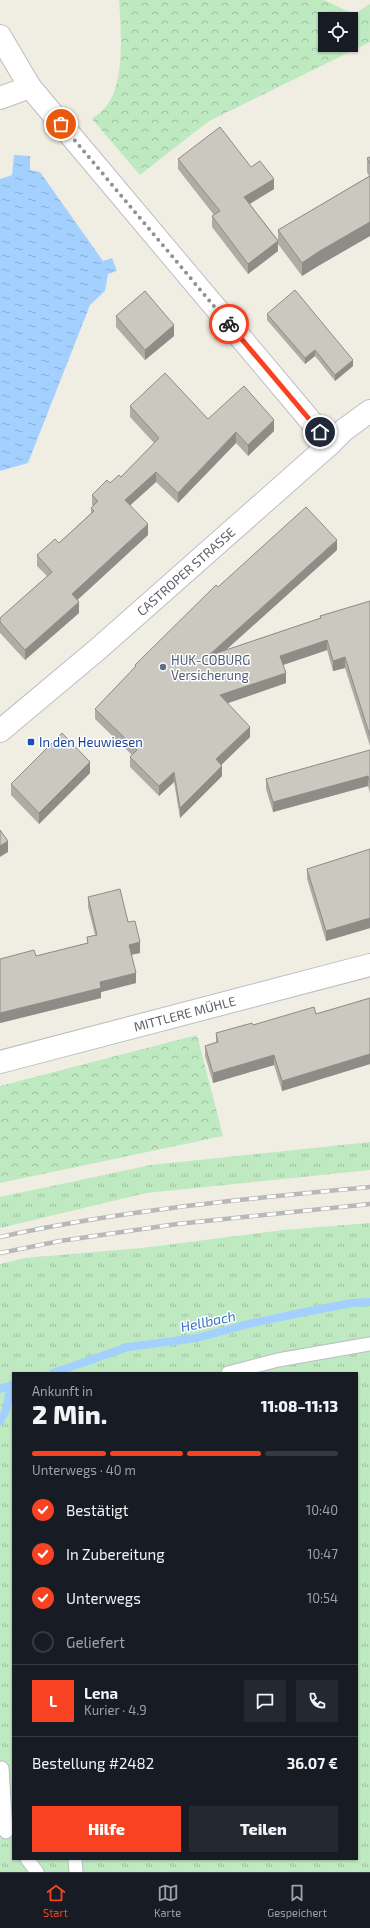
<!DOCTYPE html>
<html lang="de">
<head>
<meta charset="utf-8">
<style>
  :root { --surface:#171b24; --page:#242831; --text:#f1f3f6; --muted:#9ea1a6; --line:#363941; --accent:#f84221 }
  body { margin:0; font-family:"Exo 2",sans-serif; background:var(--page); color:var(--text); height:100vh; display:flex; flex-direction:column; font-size:15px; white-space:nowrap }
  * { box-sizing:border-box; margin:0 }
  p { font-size:13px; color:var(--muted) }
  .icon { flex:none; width:22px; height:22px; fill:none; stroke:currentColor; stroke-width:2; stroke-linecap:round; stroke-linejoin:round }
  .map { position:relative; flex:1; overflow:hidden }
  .side { position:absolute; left:12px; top:1372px; width:346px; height:488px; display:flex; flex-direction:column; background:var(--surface); border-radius:0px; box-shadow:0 1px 3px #0004 }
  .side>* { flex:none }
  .fabs { position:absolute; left:318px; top:12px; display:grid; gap:8px }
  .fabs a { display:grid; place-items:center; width:40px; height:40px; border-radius:0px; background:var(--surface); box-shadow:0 1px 3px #0004; font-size:20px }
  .pin { position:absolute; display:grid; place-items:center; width:34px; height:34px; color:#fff; margin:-17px; border:2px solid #fff; border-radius:50%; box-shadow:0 1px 4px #0007 }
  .courier { position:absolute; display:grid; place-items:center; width:40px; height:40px; margin:-20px; border:3px solid #f84221; border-radius:50%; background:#fff; color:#222; box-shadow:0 1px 5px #0007 }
  .headline em { font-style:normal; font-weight:800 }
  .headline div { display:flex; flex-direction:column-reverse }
  .headline { display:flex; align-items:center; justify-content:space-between; height:68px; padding:0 20px }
  h1 { font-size:26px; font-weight:800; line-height:30px }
  .bar { display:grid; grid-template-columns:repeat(4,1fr); gap:6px 4px; align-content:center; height:48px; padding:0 20px }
  .bar i { height:5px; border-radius:3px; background:var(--line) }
  .bar .on { background:var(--accent) }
  .bar p { grid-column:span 4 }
  .line { display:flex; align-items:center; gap:10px; padding:0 20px; border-top:1px solid var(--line) }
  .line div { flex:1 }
  .round { display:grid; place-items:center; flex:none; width:42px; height:42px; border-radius:0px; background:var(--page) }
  ol { padding:0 20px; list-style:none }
  li { display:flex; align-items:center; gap:12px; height:44px }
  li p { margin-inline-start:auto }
  li .icon { padding:4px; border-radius:50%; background:var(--accent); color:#fff; stroke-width:4 }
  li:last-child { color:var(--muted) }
  li i { width:22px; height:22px; border:2px solid var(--line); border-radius:50% }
  .cta { display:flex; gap:8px; margin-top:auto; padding:8px 20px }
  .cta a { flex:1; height:46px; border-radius:0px; background:var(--accent); color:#fff; font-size:16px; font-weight:800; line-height:46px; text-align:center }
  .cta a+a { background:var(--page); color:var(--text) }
  .menu { display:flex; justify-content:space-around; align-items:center; height:56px; border-top:1px solid var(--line); background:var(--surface); font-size:11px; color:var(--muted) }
  .menu a { display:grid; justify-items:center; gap:2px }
  .menu .on { color:var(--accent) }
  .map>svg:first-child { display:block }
  .grass { fill:url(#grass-tufts); fill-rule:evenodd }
  .forest { fill:url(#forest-crowns); fill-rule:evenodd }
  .water { fill:url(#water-ripples) }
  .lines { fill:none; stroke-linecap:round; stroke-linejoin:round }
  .stream { stroke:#a4d0ff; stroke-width:8 }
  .service-casing { stroke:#bbbdc4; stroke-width:15 }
  .minor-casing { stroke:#bbbdc4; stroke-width:24 }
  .secondary-casing { stroke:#bcbfc6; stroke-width:24 }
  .service { stroke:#fff; stroke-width:13 }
  .minor { stroke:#fff; stroke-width:22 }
  .secondary { stroke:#fff; stroke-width:22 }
  .rail-casing { stroke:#b7b8b9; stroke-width:4.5 }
  .rail { stroke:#fff; stroke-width:3; stroke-dasharray:9; stroke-linecap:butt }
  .wall { fill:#afaca5 }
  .shaded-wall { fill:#8e8c86 }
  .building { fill:#cbc8c0; stroke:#8e8c86 }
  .done { stroke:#8f9192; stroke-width:4; stroke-dasharray:0 7.2 }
  .route { stroke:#f84221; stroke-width:5 }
  .service-dot { fill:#5c6f8a; stroke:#fff; stroke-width:1.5 }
  .transit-dot { fill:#1a4fb4; stroke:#fff; stroke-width:1.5 }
  .labels { text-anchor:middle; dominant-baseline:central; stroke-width:3; stroke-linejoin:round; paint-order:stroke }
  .street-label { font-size:13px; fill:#5b5f66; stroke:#fff }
  .service-label { font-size:13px; fill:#4e5e75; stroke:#fff; text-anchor:start }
  .transit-label { font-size:13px; fill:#164399; stroke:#fff; text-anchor:start }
  .water-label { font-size:14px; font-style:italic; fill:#3972c5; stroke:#fff }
</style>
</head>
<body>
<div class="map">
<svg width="370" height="1872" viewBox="0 0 370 1872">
  <defs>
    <pattern id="grass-tufts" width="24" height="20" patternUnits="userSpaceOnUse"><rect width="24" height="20" fill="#bee9c1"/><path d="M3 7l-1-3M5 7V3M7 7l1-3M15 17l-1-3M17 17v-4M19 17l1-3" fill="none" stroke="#9dc0a1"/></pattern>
    <pattern id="forest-crowns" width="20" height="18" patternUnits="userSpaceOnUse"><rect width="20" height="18" fill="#bee9c1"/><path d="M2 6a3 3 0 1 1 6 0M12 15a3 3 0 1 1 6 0" fill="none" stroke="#9dc0a1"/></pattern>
    <pattern id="water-ripples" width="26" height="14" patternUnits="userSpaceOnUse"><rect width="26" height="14" fill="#a4d0ff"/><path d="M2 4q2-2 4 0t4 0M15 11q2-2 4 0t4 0" fill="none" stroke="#89acd2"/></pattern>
  </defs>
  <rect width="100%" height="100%" fill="#f0eee3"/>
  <!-- grass -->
  <g class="grass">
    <polygon points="370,1142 370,1170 146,1193 0,1228 0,1197 151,1165"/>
    <path d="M370,1223V1872H0V1264L25,1258L142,1248L283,1230ZM13,1373H357V1859H13Z"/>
  </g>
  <!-- forest -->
  <g class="forest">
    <path d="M119,0H324L354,14L370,4V42L209,121L140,175L92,119C97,115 104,110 108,104C125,80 121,28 119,0ZM325,19H351V45H325Z"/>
    <polygon points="197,1035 223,1136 0,1183 0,1086"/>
  </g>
  <!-- water -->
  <polygon class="water" points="14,155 30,156 30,170 40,172 103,261 112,258 117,271 108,274 105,291 90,305 28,463 0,471 0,179 12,175"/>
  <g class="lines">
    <!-- stream -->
    <g class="stream">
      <polyline points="53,1373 128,1347 197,1338 248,1324 305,1312 352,1303 370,1302"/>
      <polyline points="0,1389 13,1385"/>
      <polyline points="0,1421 6,1410 11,1385"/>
    </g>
    <!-- service casing -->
    <g class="service-casing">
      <g id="service">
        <polyline points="228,1373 278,1360 370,1344"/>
        <polyline points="2,1768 6,1832"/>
        <polyline points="27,1859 37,1872"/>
        <polyline points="75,1859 76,1872"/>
      </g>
    </g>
    <!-- minor casing -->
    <g class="minor-casing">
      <g id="minor">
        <polyline points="0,36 30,87 330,444"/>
        <polyline points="0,98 30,87"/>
        <path id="s1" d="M0,1062L370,965"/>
      </g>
    </g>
    <!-- secondary casing -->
    <g class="secondary-casing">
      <g id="secondary">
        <path id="s2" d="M0,731L98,649L330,444L344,430L370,411"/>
      </g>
    </g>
    <!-- service -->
    <use href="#service" class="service"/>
    <!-- minor -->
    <use href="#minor" class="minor"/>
    <!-- secondary -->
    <use href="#secondary" class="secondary"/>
    <!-- rail casing -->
    <g class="rail-casing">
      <g id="rail">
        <path d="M0,1237C122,1210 246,1199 370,1187"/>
        <polyline points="0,1253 60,1241 177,1224 370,1204"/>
      </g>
    </g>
    <!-- rail -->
    <use href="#rail" class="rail"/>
  </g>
  <!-- wall -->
  <g class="wall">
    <polygon points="370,157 370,236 318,266 302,276 278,244 278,251 248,274 212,227 212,216 214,215 178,169 178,159 251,167 274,189 250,204 278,240 278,230 369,176 367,172 367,158"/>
    <polygon points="267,314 353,366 335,381 315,356 305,364 267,320"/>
    <polygon points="116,316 174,336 145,360 116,327"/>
    <polygon points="130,406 274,431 248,456 236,443 178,503 156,482 130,505 148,535 77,600 79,613 25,660 0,633 0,618 47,576 37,566 37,555 59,543 91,513 91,508 93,506 92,505 92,495 121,477 154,443 130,417"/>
    <polygon points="337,550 226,650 320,618 320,616 370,601 370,746 345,668 333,671 327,650 283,665 286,683 227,703 250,737 221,765 222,776 180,818 174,782 159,796 130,767 130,757 132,755 95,719 95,709 135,668 135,665 218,587"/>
    <polygon points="370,750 370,793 368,786 273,812 266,789 266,779"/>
    <polygon points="90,773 39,824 11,795 11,784"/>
    <polygon points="370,849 370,928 326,941 307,879 307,869"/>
    <polygon points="88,897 128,922 140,953 131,955 136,983 101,992 101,998 0,1023 0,959 36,956 87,943 87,937 95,935 88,907"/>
    <polygon points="370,998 370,1064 282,1091 274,1065 213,1083 205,1056 205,1046 216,1042 216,1033 253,1025 316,1014"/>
  </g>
  <!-- shaded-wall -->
  <g class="shaded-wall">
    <polygon points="274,179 274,189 244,207 244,197"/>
    <polygon points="370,222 370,236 318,266 302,276 302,263 318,252"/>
    <polygon points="278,241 278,251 248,274 248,264"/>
    <polygon points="174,325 174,336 145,360 145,350"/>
    <polygon points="315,350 315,356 305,364 305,358"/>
    <polygon points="353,360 353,366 335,381 335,375"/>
    <polygon points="274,420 274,431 248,456 248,445"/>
    <polygon points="236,432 236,443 178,503 178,493"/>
    <polygon points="156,472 156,482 125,510 125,500"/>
    <polygon points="148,524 148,535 72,605 72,594"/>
    <polygon points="337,540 337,550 208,666 208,656"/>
    <polygon points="79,602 79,613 25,660 25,650"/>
    <polygon points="327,640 327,650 280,666 280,656"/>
    <polygon points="345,657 345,668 333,671 333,661"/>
    <polygon points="286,673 286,683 220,706 220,695"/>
    <polygon points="250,727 250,737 216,770 216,759"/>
    <polygon points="90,762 90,773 39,824 39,813"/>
    <polygon points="222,766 222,776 180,818 180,808"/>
    <polygon points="174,772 174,782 159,796 159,786"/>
    <polygon points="368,776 368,786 273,812 273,802"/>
    <polygon points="8,841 8,852 0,857 0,846"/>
    <polygon points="370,918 370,928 326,941 326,931"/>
    <polygon points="140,942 140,953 129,955 129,945"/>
    <polygon points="136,973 136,983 101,992 101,998 0,1023 0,1013 100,982"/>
    <polygon points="370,1054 370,1064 282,1091 282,1081"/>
    <polygon points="274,1055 274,1065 213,1083 213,1073"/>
  </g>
  <!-- building -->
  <g class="building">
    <polygon points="220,127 251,167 260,161 274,179 244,197 278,241 248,264 212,216 220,211 178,159"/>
    <polygon points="370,157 370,164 367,158"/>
    <polygon points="370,176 370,222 318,252 302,263 278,230"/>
    <polygon points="295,290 353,360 335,375 315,350 305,358 267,314"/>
    <polygon points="145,291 174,325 145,350 116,316"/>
    <polygon points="165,373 208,419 244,386 274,420 248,445 236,432 178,493 156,472 125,500 148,524 72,594 79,602 25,650 0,622 0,618 52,572 37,555 55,539 59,543 94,511 91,508 98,501 92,495 107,480 110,483 119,475 121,477 159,438 130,406"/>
    <polygon points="306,507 337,540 208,656 321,618 320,616 370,601 370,736 345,657 333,661 327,640 280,656 286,673 220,695 250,727 216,759 222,766 180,808 174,772 159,786 130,757 137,750 95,709 136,666 135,665 216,585 218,587"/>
    <polygon points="62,733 90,762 39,813 11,784"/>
    <polygon points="370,750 370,783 368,776 273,802 266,779"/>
    <polygon points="0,830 8,841 0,846"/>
    <polygon points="370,849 370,918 326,931 307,869"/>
    <polygon points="120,889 128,922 135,921 140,942 129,945 136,973 100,982 101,988 0,1013 0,959 34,950 36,956 88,943 87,937 97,935 88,897"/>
    <polygon points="370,998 370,1054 282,1081 274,1055 213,1073 205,1046 218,1042 216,1033 252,1023 253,1025 314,1007 316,1014"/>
  </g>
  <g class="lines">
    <!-- done -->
    <polyline class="done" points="61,124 229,324"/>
    <!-- route -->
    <polyline class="route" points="229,324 320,432"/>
  </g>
  <!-- markers -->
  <circle class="service-dot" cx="163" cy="667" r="4"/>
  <rect class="transit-dot" x="27" y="738" width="8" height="8" rx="2"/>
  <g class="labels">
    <!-- street labels -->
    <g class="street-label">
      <text stroke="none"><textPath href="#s2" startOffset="245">CASTROPER STRASSE</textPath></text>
      <text stroke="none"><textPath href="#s1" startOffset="191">MITTLERE MÜHLE</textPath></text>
    </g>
    <!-- service labels -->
    <g class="service-label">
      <text x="171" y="660">HUK-COBURG<tspan x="171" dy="15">Versicherung</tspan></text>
    </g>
    <!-- transit labels -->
    <g class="transit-label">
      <text x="39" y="742">In den Heuwiesen</text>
    </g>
    <!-- water labels -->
    <g class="water-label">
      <text transform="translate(208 1321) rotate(-12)">Hellbach</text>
    </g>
  </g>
</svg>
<div class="fabs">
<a><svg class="icon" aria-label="locate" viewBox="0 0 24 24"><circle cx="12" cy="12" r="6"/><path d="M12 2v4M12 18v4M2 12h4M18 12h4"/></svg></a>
</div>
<div class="pin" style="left:61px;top:124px;background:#ea580c"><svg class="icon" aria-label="bag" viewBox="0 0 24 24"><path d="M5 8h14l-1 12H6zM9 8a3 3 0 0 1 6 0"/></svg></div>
<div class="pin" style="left:320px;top:432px;background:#1f2937"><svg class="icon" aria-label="home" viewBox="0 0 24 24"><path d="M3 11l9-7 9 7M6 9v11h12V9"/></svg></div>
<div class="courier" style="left:229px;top:324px"><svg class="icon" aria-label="bike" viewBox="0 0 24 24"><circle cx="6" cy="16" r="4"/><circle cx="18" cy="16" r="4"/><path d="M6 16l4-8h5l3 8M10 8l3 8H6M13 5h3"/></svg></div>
<section class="side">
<div class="headline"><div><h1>2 Min.</h1><p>Ankunft in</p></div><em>11:08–11:13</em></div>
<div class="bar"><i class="on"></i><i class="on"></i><i class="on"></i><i></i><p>Unterwegs · 40 m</p></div>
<ol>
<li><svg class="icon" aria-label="check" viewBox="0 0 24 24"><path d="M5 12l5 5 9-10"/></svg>Bestätigt<p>10:40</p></li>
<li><svg class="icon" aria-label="check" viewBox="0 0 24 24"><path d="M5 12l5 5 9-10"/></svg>In Zubereitung<p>10:47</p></li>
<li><svg class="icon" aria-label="check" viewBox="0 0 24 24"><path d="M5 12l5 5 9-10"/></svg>Unterwegs<p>10:54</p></li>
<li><i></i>Geliefert</li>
</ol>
<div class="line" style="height:72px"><b class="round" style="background:var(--accent);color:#fff">L</b><div><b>Lena</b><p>Kurier · 4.9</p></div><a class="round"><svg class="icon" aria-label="chat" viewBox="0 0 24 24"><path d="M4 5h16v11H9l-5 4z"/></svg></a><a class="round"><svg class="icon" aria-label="phone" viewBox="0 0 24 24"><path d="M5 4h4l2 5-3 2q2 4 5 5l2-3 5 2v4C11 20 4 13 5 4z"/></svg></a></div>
<div class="line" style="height:52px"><div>Bestellung #2482</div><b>36.07 €</b></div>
<div class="cta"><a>Hilfe</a><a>Teilen</a></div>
</section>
</div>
<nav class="menu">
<a class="on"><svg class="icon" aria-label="home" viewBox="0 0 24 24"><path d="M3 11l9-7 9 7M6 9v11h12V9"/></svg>Start</a>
<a><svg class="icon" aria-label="map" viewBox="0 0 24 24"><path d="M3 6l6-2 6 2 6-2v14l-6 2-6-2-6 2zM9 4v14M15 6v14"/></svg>Karte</a>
<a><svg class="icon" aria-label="saved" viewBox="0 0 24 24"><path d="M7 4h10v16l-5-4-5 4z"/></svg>Gespeichert</a>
</nav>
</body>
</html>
